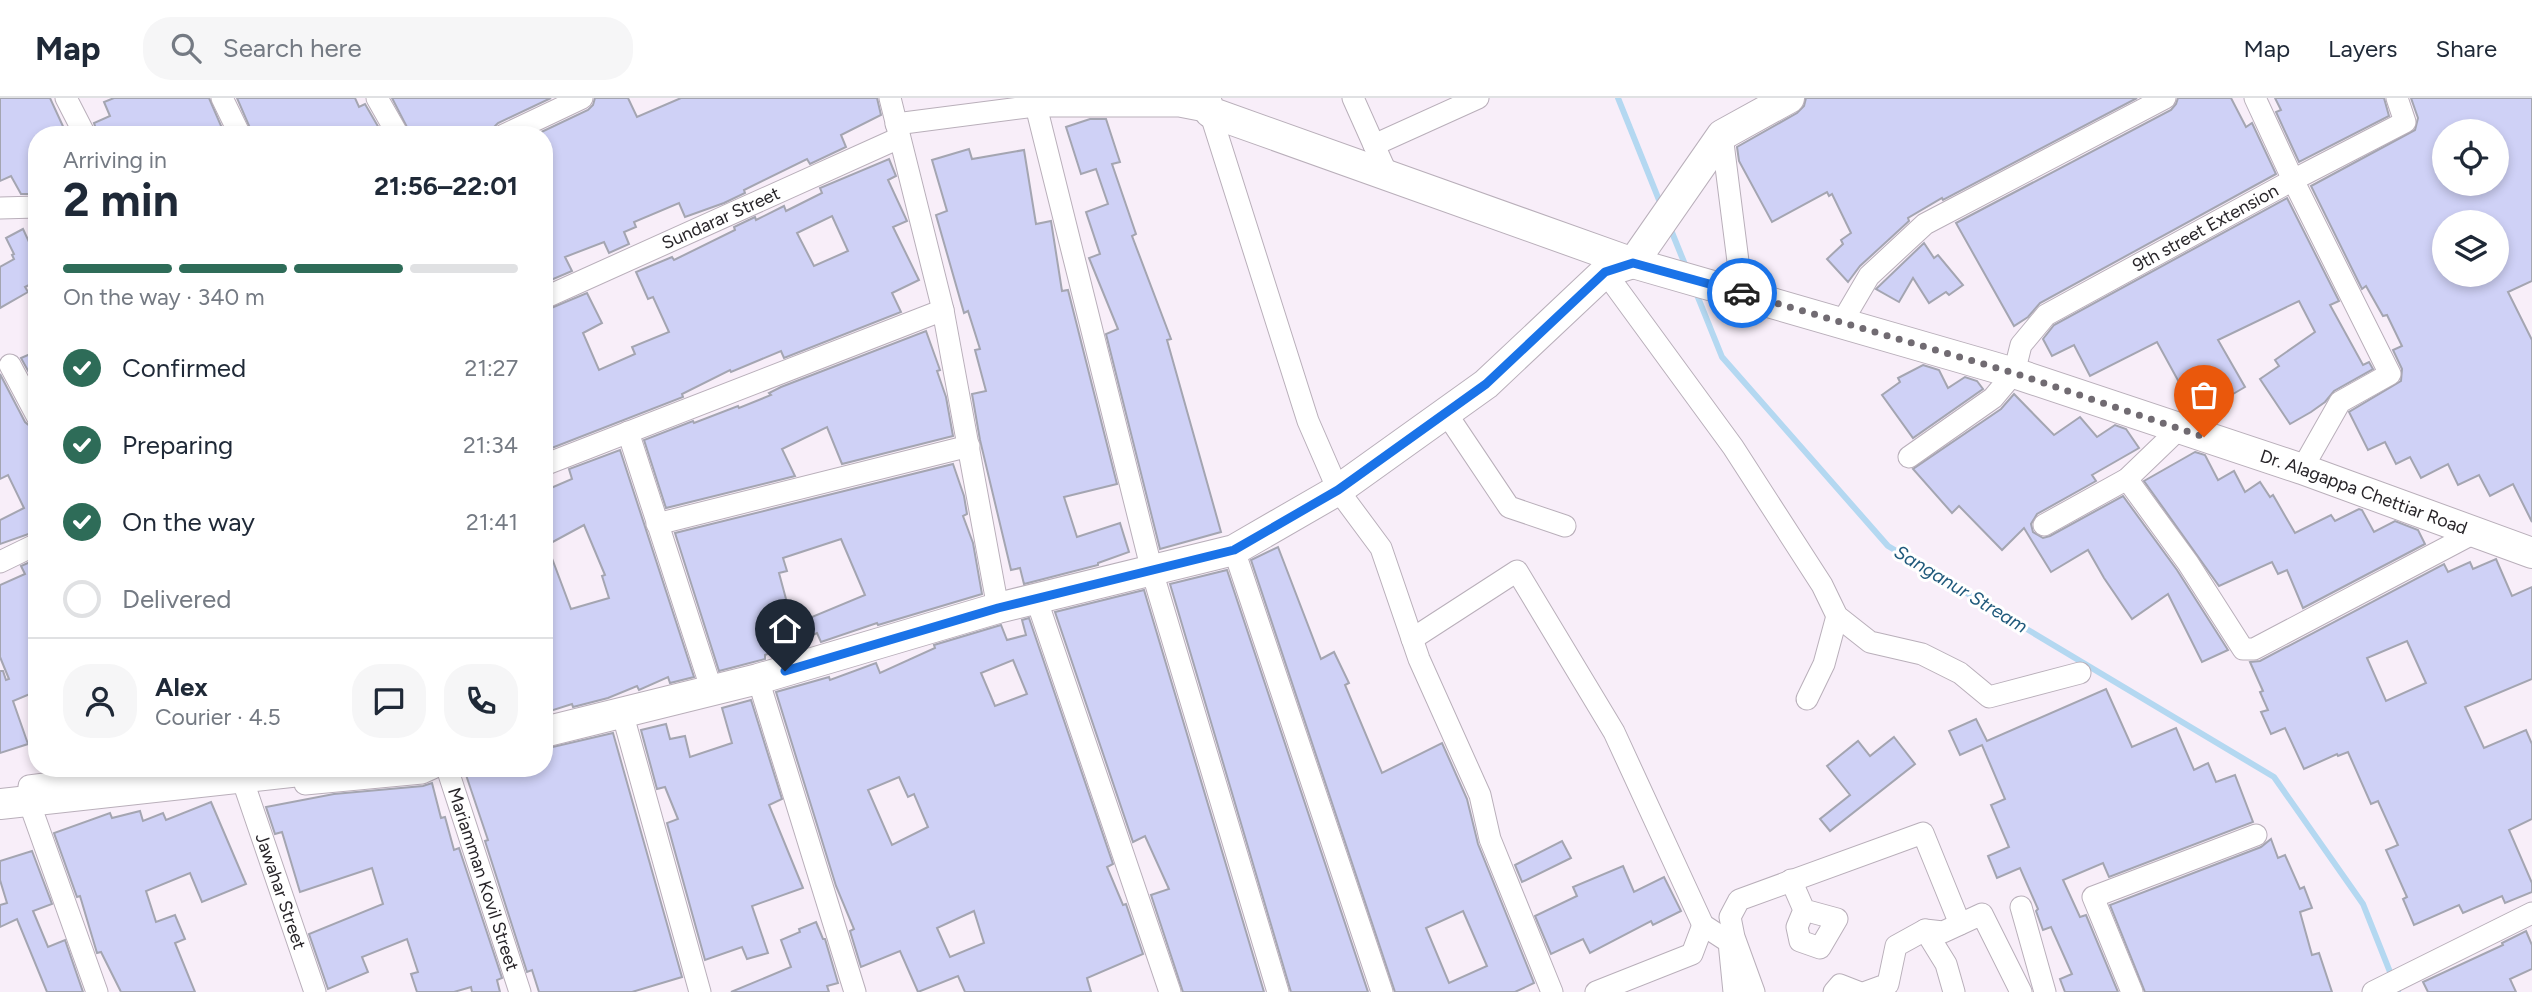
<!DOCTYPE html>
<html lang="en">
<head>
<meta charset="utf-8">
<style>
  :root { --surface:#fff; --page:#f6f6f7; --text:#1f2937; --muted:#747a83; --line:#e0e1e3; --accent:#2e6c58 }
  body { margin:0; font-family:Figtree,sans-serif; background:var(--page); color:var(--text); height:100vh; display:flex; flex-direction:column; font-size:26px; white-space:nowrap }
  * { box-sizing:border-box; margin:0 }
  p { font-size:23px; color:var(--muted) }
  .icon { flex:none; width:38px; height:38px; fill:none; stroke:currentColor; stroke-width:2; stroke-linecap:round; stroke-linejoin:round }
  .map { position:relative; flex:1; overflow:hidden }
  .side { position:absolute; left:28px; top:28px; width:525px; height:651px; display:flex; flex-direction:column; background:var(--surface); border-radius:28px; box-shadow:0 4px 10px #0003 }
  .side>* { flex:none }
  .tools { position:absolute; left:2432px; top:21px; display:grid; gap:14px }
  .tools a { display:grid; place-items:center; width:77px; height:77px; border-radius:50%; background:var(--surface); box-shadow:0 4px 10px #0003; font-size:35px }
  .pin { position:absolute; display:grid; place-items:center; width:60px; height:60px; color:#fff; margin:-72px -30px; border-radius:50% 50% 50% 0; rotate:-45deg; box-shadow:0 0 7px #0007 }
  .pin .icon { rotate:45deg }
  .courier { position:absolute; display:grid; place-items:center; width:70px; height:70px; margin:-35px; border:5px solid #1a73e8; border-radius:50%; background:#fff; color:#222; box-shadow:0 2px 9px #0007 }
  .headline em { font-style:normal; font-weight:700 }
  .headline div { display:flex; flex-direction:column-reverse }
  .headline { display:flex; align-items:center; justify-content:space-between; height:119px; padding:0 35px }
  h1 { font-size:46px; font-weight:700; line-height:52px }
  .bar { display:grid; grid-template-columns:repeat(4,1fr); gap:10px 7px; align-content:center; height:84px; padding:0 35px }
  .bar i { height:9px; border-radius:5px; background:var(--line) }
  .bar .active { background:var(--accent) }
  .bar p { grid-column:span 4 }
  .line { display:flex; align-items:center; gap:18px; padding:0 35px; border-top:2px solid var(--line) }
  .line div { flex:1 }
  .round { display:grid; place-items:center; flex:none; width:74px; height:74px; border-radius:28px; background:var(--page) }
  ol { padding:0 35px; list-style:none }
  li { display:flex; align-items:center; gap:21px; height:77px }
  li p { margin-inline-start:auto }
  li .icon { padding:7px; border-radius:50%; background:var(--accent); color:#fff; stroke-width:4 }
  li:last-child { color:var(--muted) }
  li i { width:38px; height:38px; border:4px solid var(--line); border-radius:50% }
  header { display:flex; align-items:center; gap:42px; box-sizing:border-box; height:98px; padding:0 35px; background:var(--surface); border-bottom:2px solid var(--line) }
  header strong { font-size:33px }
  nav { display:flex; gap:38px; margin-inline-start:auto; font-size:24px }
  .search { width:490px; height:63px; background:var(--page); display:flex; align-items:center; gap:18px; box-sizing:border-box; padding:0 24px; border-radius:28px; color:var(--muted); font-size:26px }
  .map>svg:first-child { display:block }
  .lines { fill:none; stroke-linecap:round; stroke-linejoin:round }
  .stream { stroke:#b4d8f1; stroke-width:6 }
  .building { fill:#cfd1f6; stroke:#a4a5b1; stroke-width:2; fill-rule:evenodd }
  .street-casing { stroke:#b9afba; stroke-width:23 }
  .secondary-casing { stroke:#b9afba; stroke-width:32 }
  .street { stroke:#fff; stroke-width:21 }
  .secondary { stroke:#fff; stroke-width:30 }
  .done { stroke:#716b72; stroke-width:7; stroke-dasharray:0 12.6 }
  .route { stroke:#1a73e8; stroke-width:9 }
  .labels { text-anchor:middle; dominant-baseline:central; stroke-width:6; stroke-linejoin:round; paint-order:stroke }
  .street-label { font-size:18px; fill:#282529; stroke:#fff }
  .water-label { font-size:19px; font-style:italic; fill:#1f597b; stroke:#fff }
</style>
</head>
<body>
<header>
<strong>Map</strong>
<div class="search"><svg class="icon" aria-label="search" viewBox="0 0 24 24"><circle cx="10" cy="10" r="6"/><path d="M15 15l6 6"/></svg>Search here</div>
<nav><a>Map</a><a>Layers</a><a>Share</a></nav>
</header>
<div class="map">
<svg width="2532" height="894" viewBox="0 0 2532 894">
  <rect width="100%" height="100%" fill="#f8eef9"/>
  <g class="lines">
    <!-- stream -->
    <g class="stream">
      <polyline points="1618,0 1661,107"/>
      <polyline points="1669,127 1686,169"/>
      <polyline points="1695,192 1722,259 1888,448 2274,679 2363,806 2398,894"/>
    </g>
  </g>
  <!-- building -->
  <g class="building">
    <polygon points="0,0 50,0 67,37 37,37 37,96 21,96 11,78 0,83"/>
    <polygon points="114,0 209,0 225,37 98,37 94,25 110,18 104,4"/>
    <polygon points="237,0 355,0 359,9 365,6 383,37 313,37 310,30 295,37 253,37"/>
    <polygon points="392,0 551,0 498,25 493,30 491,37 411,37"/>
    <polygon points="595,0 628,0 637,19 681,0 877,0 881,17 841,37 846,49 810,66 807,61 744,92 745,95 724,105 685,119 679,105 634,124 636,129 624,134 629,146 609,155 604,144 565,159 572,173 544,185 544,37 535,37 588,12 593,7"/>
    <polygon points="1806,0 2137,0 1943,102 1942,100 1908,120 1909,123 1860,168 1848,184 1827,161 1843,146 1841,142 1851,135 1832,96 1829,98 1827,94 1772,124 1739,63 1737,49 1797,15 1804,8"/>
    <polygon points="2178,0 2231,0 2246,29 2252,25 2276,76 2040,205 2028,219 2014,228 1956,125 2171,12 2176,6"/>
    <polygon points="2275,0 2384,0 2389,18 2299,64 2276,14 2281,12"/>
    <path d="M2411,0H2532V183L2508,194L2532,242V424L2513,386L2490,398L2479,377L2458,387L2448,366L2421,380L2410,359L2396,366L2385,344L2368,352L2349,314L2401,283L2402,271L2393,252L2402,248L2387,217L2383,218L2366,188L2362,191L2311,88L2415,32L2418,20ZM2445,33H2497V86H2445ZM2476,117L2479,124H2497V177H2445V124H2463Z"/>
    <polygon points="1090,21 1106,21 1120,64 1112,66 1136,136 1132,138 1171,241 1167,242 1221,434 1160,451 1106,236 1118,231 1089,160 1100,156 1086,114 1108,106 1096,71 1081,76 1066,29"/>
    <polygon points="969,51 972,61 1024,52 1036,126 1051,123 1062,193 1068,192 1117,386 1064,399 1077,439 1120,425 1129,454 1098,465 1098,467 1024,486 1020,470 1011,472 980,342 972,296 986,293 975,252 980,251 968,213 964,215 936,117 947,113 932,62"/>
    <path d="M889,61L896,78L888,82L907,123L893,129L919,182L892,195L901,214L784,260L781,253L731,274L730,272L682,296L683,299L544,353V213L587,195L602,225L583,235L599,272L635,256L632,249L669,234L653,199L648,201L636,174L672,159L674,162L735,132L734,129L755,119L756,122L784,108L786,113L822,95L820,90ZM832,118L848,153L814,168L797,135Z"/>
    <polygon points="2287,100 2339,203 2330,207 2363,267 2369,264 2373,271 2334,293 2325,304 2311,314 2290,326 2260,281 2279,268 2275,262 2315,234 2299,203 2218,242 2245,289 2197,317 2157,244 2090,278 2074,247 2052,258 2043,241 2054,227"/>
    <polygon points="23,131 37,161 37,183 25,189 28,194 0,210 0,169 14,161 12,157 14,156 6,140"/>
    <polygon points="1924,145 1934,160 1938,157 1963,187 1949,197 1946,194 1929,205 1913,180 1899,204 1876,191"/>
    <polygon points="926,233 940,272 937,273 946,299 953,338 842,366 827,329 782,351 795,378 666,410 644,342 693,323 694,325 738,308 739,310 771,297 769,295 781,289"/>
    <polygon points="37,253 37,289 21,260"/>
    <polygon points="1923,267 1939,272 1948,290 1965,279 1977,283 1983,291 1913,340 1882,297 1900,284 1898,280"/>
    <polygon points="0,276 25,324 31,329 37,331 37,433 0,446 0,422 24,410 8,377 0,381"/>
    <polygon points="2014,296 2054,337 2080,319 2097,339 2115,327 2126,331 2139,350 2092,377 2096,383 2037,416 2031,426 2033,434 2043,440 2050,438 2123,398 2177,472 2228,552 2202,564 2168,496 2132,521 2104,480 2088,452 2051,474 2024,430 2002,452 1959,408 1952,415 1913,371 2001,311"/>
    <path d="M620,352L694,579L670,585L668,579L639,592L637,588L608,600L573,609L572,606L544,615V393L572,381L569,371ZM584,427L605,477L602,478L609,500L571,511L547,447Z"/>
    <polygon points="2195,354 2205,357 2218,382 2234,373 2245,394 2260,384 2270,399 2273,397 2295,435 2331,417 2335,423 2359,411 2362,412 2374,434 2395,423 2418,432 2425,446 2303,510 2287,472 2278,476 2272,464 2219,488 2144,383"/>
    <path d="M953,366L964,398L967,416L963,418L973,445L982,496L878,527L877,525L821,544L817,535L765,557V561L719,573L675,435ZM841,441L865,497L793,527L779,475L787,473L783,460Z"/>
    <path d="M1278,449L1321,561L1334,554L1349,585L1345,587L1382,675L1442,645L1467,701L1478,746L1534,885L1515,894H1395L1251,462ZM1463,813L1487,868L1449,885L1426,830Z"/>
    <polygon points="37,461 37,593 13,603 28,646 0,655 0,573 3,573 6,582 9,581 0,559 0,487 25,476 21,468"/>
    <path d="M2496,461L2512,498L2532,489V581L2465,609L2484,650L2526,632L2532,646V721L2509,732L2532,785V794L2505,805L2502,798L2463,815L2459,807L2414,827L2403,801L2407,799L2386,752L2398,747L2378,703L2371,706L2348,654L2338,658L2337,656L2304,671L2285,630L2271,636L2261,614L2268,612L2260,594L2263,593L2250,564L2260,563L2444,466L2448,474L2470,464L2473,471ZM2407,543L2426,585L2386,603L2367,560Z"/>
    <polygon points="1227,472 1368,894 1291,894 1170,486"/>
    <polygon points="1144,492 1264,894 1183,894 1151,797 1169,791 1145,738 1133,744 1055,514"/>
    <path d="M1029,520L1113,766L1107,769L1123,807L1126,806L1143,856L1087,880L1091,894H965L958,878L918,894L900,853L861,869L850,833L854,831L836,788L776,594L829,579L830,582L876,565L880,575L935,550L934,547L1001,527L1007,542L1026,537L1022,522ZM1013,562L1027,596L995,608L981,575ZM899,679L908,699L914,696L928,729L892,747L868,692ZM974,813L984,845L950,859L937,830Z"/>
    <polygon points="2106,591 2132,649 2176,630 2194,672 2208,665 2216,684 2235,677 2253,724 2109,779 2103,765 2063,782 2080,819 2086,817 2118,894 2065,894 2060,881 2072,876 2051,829 2043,832 2036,813 2038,811 2020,770 1997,780 1988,758 2009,749 1991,707 2005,701 1982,647 1960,657 1949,633 1976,621 1987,643"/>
    <polygon points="751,602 782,701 769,707 803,790 752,808 768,855 747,861 742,849 705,862 667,725 678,721 665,689 657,691 641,632 666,626 670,641 685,638 690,659 732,645 722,610"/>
    <polygon points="613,635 682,879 632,894 539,894 532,872 527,874 485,743 488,742 465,674 477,670 544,670 544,651"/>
    <polygon points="1894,639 1915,666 1830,733 1820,721 1850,697 1827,668 1858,643 1870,658"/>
    <polygon points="432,685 441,720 445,719 454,752 459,750 502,880 497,882 500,894 472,894 471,889 454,894 417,894 411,876 418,874 407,841 362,859 368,874 328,891 309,836 383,806 372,770 300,794 282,734 275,736 266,709 334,696 423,688"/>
    <polygon points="211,704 246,786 202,804 190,775 146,793 156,824 175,817 185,841 175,845 195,894 121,894 101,854 97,855 80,798 77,799 54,735 110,715 112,720 140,713 143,723 163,715 166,722"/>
    <polygon points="2271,741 2278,760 2285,757 2300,791 2304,789 2312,810 2300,814 2312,857 2319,855 2332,894 2145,894 2110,807 2261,749"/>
    <polygon points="1562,743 1571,760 1522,784 1515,767"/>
    <polygon points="32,753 52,806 33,813 48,849 65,842 83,894 47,894 17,821 0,829 0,807 7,805 0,782 0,763"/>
    <polygon points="1623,768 1634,794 1664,779 1681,813 1653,827 1651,823 1590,855 1583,841 1551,856 1535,818 1577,798 1573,789"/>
    <polygon points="816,824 823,841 825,841 838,885 827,888 829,894 731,894 791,869 781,842 800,834 799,831"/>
    <polygon points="2526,833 2532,847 2532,871 2510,881 2516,894 2428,894 2423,884 2503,847 2502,845"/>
  </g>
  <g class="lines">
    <!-- street casing -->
    <g class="street-casing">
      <g id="street">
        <polyline points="66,0 85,37"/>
        <polyline points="222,0 240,37"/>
        <polyline points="377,0 398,37"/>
        <polyline points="890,0 943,212 998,510"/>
        <polyline points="1034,0 1152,473 1278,894"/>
        <polyline points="1353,0 1374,47"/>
        <polyline points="2255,0 2293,82 2390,276 2340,304 2302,371"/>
        <polyline points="896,26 1035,8 1179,8 1210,14 1308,323 1338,392 1381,450 1419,561 1480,697 1490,741 1552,894"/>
        <polyline points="504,37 582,0"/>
        <polyline points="1722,37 1742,195"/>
        <polyline points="1387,76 1374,47 1478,0"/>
        <polyline points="0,110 37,109"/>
        <polyline points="1605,174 1733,349 1822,487 1837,518 1870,544 1922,556 1960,575 1989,599 2080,575"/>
        <path id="s1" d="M544,200L899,40"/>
        <polyline points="1842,224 1869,178 1925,126 2165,0"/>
        <polyline points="10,267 37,318"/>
        <polyline points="1446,315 1509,409 1565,428"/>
        <polyline points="628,334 712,593"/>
        <path id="s2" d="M1909,359L1993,300L2014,275L2021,247L2046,217L2293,82L2405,24L2397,0"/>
        <polyline points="544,367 943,212"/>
        <polyline points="2127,381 2188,465 2243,551 2254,551 2476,434"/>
        <polyline points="657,426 969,348"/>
        <polyline points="2044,427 2127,381 2180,330"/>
        <polyline points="1234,452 1382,894"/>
        <polyline points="0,464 37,446"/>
        <polyline points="1036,500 1170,894"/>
        <polyline points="1412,541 1517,473 1614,634 1703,827 1729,844 1734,894"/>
        <polyline points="758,581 855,894"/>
        <polyline points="1807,601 1824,566 1837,518"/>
        <polyline points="622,614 700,894"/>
        <path id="s3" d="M447,670L520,894"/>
        <polyline points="305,686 422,675 433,670"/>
        <polyline points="29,688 169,670"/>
        <path id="s4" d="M246,692L315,894"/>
        <polyline points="33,715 97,894"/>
        <polyline points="1791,782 1804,812 1797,829 1800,843 1820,850 1837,821 1804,812"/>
        <polyline points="2021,809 2045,894"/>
        <polyline points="1925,832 1946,866 1954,894"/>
        <polyline points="1596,894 1692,856 1703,827"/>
        <polyline points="1754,894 1734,839 1730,819 1739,802 1923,735 1960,826"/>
        <polyline points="1834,894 1840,887 1858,894"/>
        <polyline points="1866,894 1888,886 1896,848 1925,832 1943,834 1982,816 2021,894"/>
        <polyline points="2132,894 2093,799 2256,737"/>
        <polyline points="2373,894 2532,815"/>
      </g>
    </g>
    <!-- secondary casing -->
    <g class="secondary-casing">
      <g id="secondary">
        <path id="s5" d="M1205,0L1210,14L1633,165L2014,275L2302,371L2532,455"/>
        <polyline points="544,634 758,581 998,510 1234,452 1338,392 1486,286 1605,174 1633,165 1722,37 1789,0"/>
        <polyline points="0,706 327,670"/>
      </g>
    </g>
    <!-- street -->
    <use href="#street" class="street"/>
    <!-- secondary -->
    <use href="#secondary" class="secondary"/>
  </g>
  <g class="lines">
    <!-- done -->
    <polyline class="done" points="1742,195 2014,275 2204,339"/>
    <!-- route -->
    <polyline class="route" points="785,573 998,510 1234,452 1338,392 1486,286 1605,174 1633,165 1742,195"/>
  </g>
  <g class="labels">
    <!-- street labels -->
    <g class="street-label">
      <text stroke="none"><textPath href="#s1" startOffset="194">Sundarar Street</textPath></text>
      <text stroke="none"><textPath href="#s2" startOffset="385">9th street Extension</textPath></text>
      <text stroke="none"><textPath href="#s5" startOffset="1230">Dr. Alagappa Chettiar Road</textPath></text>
      <text stroke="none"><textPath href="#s3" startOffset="117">Mariamman Kovil Street</textPath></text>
      <text stroke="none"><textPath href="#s4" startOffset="107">Jawahar Street</textPath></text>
    </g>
    <!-- water labels -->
    <g class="water-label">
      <text transform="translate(1961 491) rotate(31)">Sanganur Stream</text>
    </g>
  </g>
</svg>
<div class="tools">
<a><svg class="icon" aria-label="locate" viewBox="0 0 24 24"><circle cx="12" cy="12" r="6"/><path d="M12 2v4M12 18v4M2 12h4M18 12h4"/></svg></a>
<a><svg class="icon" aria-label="layers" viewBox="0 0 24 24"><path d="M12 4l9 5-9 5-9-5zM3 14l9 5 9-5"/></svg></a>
</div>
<div class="pin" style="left:2204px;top:339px;background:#ea580c"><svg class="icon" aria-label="bag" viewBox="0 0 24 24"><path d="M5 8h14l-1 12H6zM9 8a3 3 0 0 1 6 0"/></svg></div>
<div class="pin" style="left:785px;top:573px;background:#1f2937"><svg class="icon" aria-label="home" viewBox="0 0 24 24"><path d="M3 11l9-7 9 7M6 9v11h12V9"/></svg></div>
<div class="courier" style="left:1742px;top:195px"><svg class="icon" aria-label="car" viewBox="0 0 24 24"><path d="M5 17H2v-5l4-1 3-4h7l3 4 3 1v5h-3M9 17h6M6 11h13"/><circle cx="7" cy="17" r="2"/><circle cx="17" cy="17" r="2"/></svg></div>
<section class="side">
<div class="headline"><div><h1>2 min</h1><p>Arriving in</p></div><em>21:56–22:01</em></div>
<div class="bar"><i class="active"></i><i class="active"></i><i class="active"></i><i></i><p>On the way · 340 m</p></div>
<ol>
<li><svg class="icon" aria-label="check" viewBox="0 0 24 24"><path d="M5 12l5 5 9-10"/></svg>Confirmed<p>21:27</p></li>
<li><svg class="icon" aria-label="check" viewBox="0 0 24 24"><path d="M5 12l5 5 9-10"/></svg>Preparing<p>21:34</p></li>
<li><svg class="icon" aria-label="check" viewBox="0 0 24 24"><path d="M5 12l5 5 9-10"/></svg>On the way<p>21:41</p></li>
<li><i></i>Delivered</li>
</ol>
<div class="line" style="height:126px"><a class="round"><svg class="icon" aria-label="person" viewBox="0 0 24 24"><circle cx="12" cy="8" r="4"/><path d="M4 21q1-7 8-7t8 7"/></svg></a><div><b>Alex</b><p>Courier · 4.5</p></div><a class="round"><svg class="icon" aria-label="chat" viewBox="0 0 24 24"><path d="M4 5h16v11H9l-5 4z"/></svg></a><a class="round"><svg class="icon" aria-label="phone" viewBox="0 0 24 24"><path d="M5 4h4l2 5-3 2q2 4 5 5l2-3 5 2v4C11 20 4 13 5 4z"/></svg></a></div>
</section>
</div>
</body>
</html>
